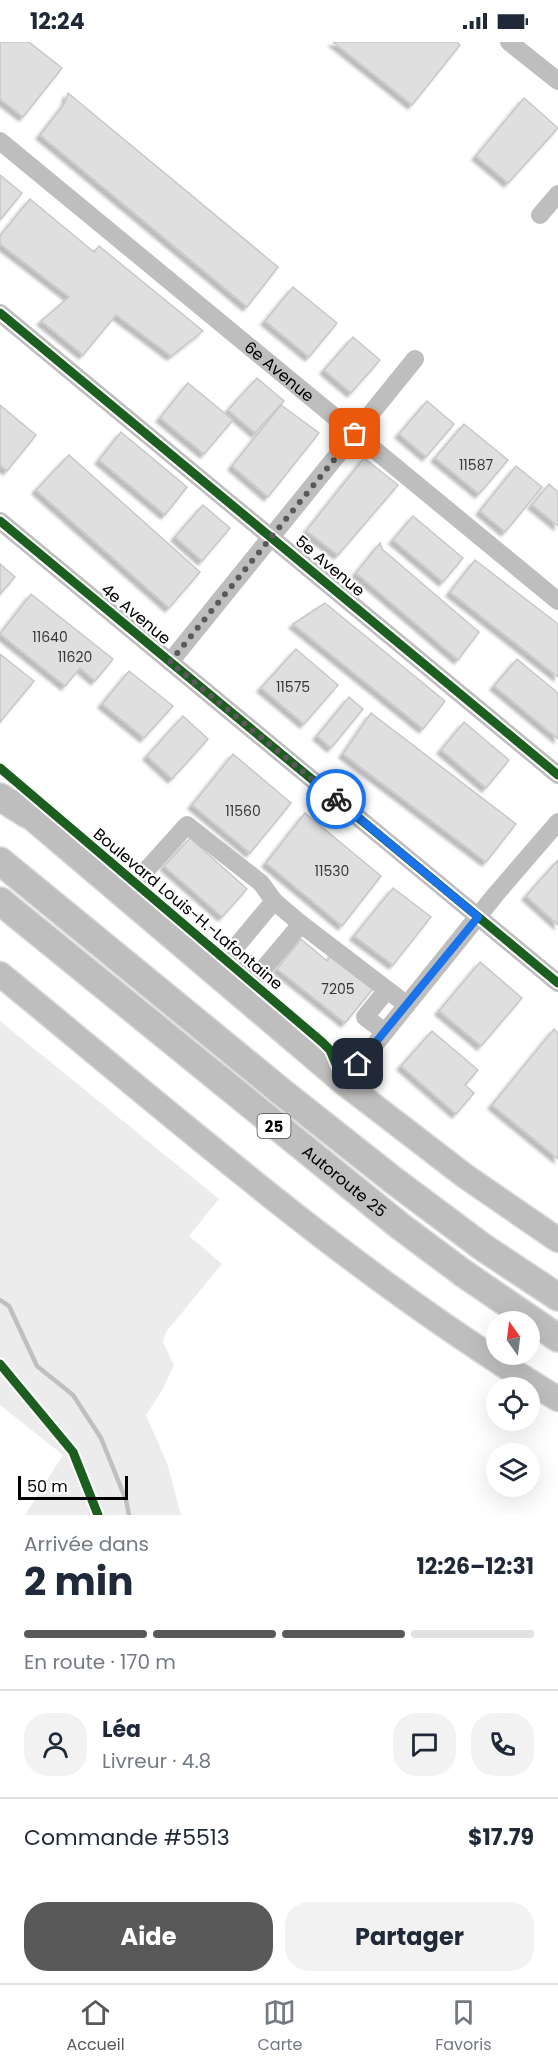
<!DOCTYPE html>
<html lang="fr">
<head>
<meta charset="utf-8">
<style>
  :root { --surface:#fff; --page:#f2f2f3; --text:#1f2937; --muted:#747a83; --line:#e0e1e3; --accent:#595959 }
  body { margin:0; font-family:Poppins,sans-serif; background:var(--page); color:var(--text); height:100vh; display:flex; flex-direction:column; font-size:22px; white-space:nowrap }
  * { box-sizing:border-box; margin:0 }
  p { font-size:20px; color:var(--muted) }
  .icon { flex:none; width:33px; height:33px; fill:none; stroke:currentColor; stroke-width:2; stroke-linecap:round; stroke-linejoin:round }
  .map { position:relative; height:1473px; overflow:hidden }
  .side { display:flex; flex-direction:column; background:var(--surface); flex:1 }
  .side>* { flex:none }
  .needle { width:39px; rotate:346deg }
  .fabs { position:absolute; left:486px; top:1269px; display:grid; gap:12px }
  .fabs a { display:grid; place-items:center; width:54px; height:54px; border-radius:50%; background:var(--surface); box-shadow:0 6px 24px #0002; font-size:30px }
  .scale { position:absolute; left:18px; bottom:15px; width:110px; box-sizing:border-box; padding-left:6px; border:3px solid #000; border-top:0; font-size:16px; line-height:21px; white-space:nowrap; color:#000; -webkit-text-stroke:4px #fff; paint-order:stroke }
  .pin { position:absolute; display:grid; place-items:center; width:51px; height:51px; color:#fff; margin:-26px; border-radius:12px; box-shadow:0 3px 9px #0006 }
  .courier { position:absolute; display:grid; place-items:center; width:60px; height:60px; margin:-30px; border:4px solid #1a73e8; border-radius:50%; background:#fff; color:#222; box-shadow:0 2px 8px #0007 }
  .headline em { font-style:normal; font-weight:700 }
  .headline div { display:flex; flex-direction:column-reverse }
  .headline { display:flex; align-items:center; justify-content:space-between; height:102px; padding:0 24px }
  h1 { font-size:39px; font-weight:700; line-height:45px }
  .bar { display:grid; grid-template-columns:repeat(4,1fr); gap:9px 6px; align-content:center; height:72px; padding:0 24px }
  .bar i { height:8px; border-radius:4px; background:var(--line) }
  .bar .active { background:var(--accent) }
  .bar p { grid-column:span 4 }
  .line { display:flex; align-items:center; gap:15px; padding:0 24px; border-top:2px solid var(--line) }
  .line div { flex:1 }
  .round { display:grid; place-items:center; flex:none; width:63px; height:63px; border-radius:24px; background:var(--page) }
  .primary-button { display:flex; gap:12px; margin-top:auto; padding:12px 24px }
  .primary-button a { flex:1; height:69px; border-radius:24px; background:var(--accent); color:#fff; font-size:24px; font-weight:700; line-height:69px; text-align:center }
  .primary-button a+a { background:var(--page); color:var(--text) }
  .status { display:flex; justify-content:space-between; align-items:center; height:42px; padding:0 30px; background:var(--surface); direction:ltr }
  .status svg { height:16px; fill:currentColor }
  .menu { display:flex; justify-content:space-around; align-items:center; height:84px; border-top:2px solid var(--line); background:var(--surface); font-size:16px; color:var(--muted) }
  .menu a { display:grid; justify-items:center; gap:3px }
  .menu .active { color:var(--accent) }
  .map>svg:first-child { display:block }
  .green { fill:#ececec }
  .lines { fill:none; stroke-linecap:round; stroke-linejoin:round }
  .stream { stroke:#bfbfbf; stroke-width:4.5 }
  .building { fill:#dfdfdf; stroke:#c7c7c7; stroke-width:1.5; filter:url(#shadow) }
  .major-casing { stroke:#dbdbdb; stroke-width:27 }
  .highway-casing { stroke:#dbdbdb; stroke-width:30 }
  .path { stroke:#b9b9b9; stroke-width:2; stroke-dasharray:1.5 3; stroke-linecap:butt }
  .minor { stroke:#bebebe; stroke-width:18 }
  .major { stroke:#bebebe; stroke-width:24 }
  .highway { stroke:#bebebe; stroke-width:27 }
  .cycleway-casing { stroke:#fff; stroke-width:13 }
  .cycleway { stroke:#1b5e20; stroke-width:9 }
  .done { stroke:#595959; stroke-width:6; stroke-dasharray:0 10.8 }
  .route { stroke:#1a73e8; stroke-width:8 }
  .labels { text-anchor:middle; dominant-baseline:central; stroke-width:4.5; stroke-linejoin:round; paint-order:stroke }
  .number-label { font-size:14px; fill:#383838 }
  .shield { fill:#fff; stroke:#4c4c4c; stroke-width:1.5 }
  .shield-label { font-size:15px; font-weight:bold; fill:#000 }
  .street-label { font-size:16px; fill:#000; stroke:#fff }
</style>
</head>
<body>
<div class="status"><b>12:24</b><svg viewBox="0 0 49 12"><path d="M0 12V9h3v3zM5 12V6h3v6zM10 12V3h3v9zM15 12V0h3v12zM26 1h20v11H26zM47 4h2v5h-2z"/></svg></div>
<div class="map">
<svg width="558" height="1473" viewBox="0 0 558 1473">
  <defs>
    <filter id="shadow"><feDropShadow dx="-4" dy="4" stdDeviation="1.5" flood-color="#0004"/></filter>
  </defs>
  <rect width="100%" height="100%" fill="#fff"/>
  <!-- green -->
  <polygon class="green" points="0,979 219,1157 189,1194 222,1222 166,1290 163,1300 174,1323 163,1347 146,1373 167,1421 181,1473 25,1473 63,1413 0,1363"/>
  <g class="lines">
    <!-- stream -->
    <polyline class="stream" points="0,1258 9,1264 37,1324 73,1353 101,1396 126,1458 129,1473"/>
  </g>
  <!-- building -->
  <g class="building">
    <polygon points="0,0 29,0 62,26 23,75 0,57"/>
    <polygon points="333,0 457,0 460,3 412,63"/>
    <polygon points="68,51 278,225 247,265 40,93 65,61"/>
    <polygon points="524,56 558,86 508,141 476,114"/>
    <polygon points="0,133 22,151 1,177 0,176"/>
    <polygon points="30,157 94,210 99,204 203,289 171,314 116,273 83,313 41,279 69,255 0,202 0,194"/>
    <polygon points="293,245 337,281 309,315 265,279"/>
    <polygon points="353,295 380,318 351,351 324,328"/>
    <polygon points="257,336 284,359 255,391 228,368"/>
    <polygon points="188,341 233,378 204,412 160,376"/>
    <polygon points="427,359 454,382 426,415 399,392"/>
    <polygon points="0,363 36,393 7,429 0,423"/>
    <polygon points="281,363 319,391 268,455 232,424"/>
    <polygon points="464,382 508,418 479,452 435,416"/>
    <polygon points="121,390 187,445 165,473 99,418"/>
    <polygon points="69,413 200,530 169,566 36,448"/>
    <polygon points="364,416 398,443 338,513 306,489"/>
    <polygon points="516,424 542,445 505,490 480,469"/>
    <polygon points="549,442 558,450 558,484 532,463"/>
    <polygon points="203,463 230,486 202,519 175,495"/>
    <polygon points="413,474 463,516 443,540 393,498"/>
    <polygon points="380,501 382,507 479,590 458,618 356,531"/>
    <polygon points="475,518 558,582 558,635 450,550"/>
    <polygon points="0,522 15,535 0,552"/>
    <polygon points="31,552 113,617 95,639 80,626 65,644 0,592"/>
    <polygon points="325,561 445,659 423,687 293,582"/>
    <polygon points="296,607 338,643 304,682 261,646"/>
    <polygon points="0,612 34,639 0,680"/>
    <polygon points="517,617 558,651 558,697 494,644"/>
    <polygon points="129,629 173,664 144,696 102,662"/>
    <polygon points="349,655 363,667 331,706 317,694"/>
    <polygon points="371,671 516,782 486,820 343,712"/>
    <polygon points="183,674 208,697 172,737 147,714"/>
    <polygon points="464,680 509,718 486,746 441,708"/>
    <polygon points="233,712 291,761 250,811 192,763"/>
    <polygon points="305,771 381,834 342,884 266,821"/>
    <polygon points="190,796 247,847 222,875 164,824"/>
    <polygon points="558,818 558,883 526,854"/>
    <polygon points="393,846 431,875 393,923 354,894"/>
    <polygon points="301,897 327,919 335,909 376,943 345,981 277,927"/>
    <polygon points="480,920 522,956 481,1004 439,969"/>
    <polygon points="554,987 558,991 558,1117 492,1063"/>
    <polygon points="432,989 478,1028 465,1043 474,1051 456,1072 401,1024"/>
  </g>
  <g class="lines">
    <!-- major casing -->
    <g class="major-casing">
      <g id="major">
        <polyline points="13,760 344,1041 465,1134 558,1198"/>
        <path d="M0,932C181,1080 357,1236 558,1357"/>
      </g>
    </g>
    <!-- highway casing -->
    <g class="highway-casing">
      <g id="highway">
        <polyline points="0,755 27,772"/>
        <polyline points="0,819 283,1051 393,1138 484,1206 558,1255"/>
        <path id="s2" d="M0,859L400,1184L463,1231L558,1296"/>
      </g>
    </g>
    <!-- path -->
    <polyline class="path" points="162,589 169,595"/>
    <!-- minor -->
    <g class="minor">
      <polyline points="509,0 558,39"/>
      <path id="s1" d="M0,99L558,559"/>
      <polyline points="540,173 558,152"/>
      <polyline points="0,271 558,733"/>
      <polyline points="0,479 558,941"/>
      <polyline points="170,620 415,317"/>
      <polyline points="123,854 187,783 261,841 274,859 301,882 259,932 233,909"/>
      <polyline points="301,882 407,963"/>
      <polyline points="214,931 274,859"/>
      <polyline points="385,990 365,975 387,948"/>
      <polyline points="344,1041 496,852 558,780"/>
    </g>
    <!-- major -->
    <use href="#major" class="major"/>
    <!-- highway -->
    <use href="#highway" class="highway"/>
    <!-- cycleway casing -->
    <g class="cycleway-casing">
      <g id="cycleway">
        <polyline points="0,271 558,733"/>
        <polyline points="0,479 558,941"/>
        <polyline points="0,726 322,1000 330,1008 344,1041"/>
        <polyline points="0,1322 73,1410 98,1473"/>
      </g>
    </g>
    <!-- cycleway -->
    <use href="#cycleway" class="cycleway"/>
  </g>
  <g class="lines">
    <!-- done -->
    <polyline class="done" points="336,757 170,620 355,392"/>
    <!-- route -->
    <polyline class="route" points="336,757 478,875 358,1022"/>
  </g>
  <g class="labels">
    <!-- number labels -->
    <g class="number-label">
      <text x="476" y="423">11587</text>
      <text x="50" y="595">11640</text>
      <text x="75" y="615">11620</text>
      <text x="293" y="645">11575</text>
      <text x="243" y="769">11560</text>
      <text x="332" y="829">11530</text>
      <text x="338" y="947">7205</text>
    </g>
    <!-- shield labels -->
    <rect class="shield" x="257.5" y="1072" width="33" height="24" rx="4.5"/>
    <g class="shield-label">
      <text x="274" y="1084">25</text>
    </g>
    <!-- street labels -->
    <g class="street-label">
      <text stroke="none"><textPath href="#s1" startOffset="362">6e Avenue</textPath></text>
      <text transform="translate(330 524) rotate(40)">5e Avenue</text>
      <text transform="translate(136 572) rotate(40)">4e Avenue</text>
      <text transform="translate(188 867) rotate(40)">Boulevard Louis-H.-Lafontaine</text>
      <text stroke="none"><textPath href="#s2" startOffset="444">Autoroute 25</textPath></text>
    </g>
  </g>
</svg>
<div class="fabs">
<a><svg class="needle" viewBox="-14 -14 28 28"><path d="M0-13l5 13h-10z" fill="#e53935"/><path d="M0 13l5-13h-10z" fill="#747a83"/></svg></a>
<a><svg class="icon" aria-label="locate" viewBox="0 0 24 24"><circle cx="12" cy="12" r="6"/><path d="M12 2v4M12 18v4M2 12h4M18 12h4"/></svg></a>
<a><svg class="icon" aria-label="layers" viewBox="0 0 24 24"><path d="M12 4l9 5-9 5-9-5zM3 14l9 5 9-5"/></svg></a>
</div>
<div class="scale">50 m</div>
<div class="pin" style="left:355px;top:392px;background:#ea580c"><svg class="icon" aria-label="bag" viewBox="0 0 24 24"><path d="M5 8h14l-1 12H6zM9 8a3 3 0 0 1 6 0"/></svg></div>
<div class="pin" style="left:358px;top:1022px;background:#1f2937"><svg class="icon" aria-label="home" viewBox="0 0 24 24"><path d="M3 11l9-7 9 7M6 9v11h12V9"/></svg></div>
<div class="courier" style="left:336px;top:757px"><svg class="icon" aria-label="bike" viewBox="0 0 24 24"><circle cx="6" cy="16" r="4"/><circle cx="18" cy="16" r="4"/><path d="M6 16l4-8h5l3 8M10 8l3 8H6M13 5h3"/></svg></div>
</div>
<section class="side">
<div class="headline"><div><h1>2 min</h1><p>Arrivée dans</p></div><em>12:26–12:31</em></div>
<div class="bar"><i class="active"></i><i class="active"></i><i class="active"></i><i></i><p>En route · 170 m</p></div>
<div class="line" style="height:108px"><a class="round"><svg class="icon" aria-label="person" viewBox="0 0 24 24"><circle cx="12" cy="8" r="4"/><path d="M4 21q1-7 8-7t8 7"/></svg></a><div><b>Léa</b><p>Livreur · 4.8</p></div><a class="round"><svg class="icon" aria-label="chat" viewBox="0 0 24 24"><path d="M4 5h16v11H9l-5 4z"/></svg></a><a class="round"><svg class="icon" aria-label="phone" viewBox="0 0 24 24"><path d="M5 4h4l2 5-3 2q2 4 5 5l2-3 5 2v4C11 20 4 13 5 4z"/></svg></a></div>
<div class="line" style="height:78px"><div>Commande #5513</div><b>$17.79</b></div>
<div class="primary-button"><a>Aide</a><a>Partager</a></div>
</section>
<nav class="menu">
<a class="active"><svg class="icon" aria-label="home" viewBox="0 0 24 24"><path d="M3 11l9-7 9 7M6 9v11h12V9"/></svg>Accueil</a>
<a><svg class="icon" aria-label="map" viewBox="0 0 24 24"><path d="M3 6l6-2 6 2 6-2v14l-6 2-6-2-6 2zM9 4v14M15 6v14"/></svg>Carte</a>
<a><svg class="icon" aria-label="saved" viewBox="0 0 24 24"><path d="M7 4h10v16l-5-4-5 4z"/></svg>Favoris</a>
</nav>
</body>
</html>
